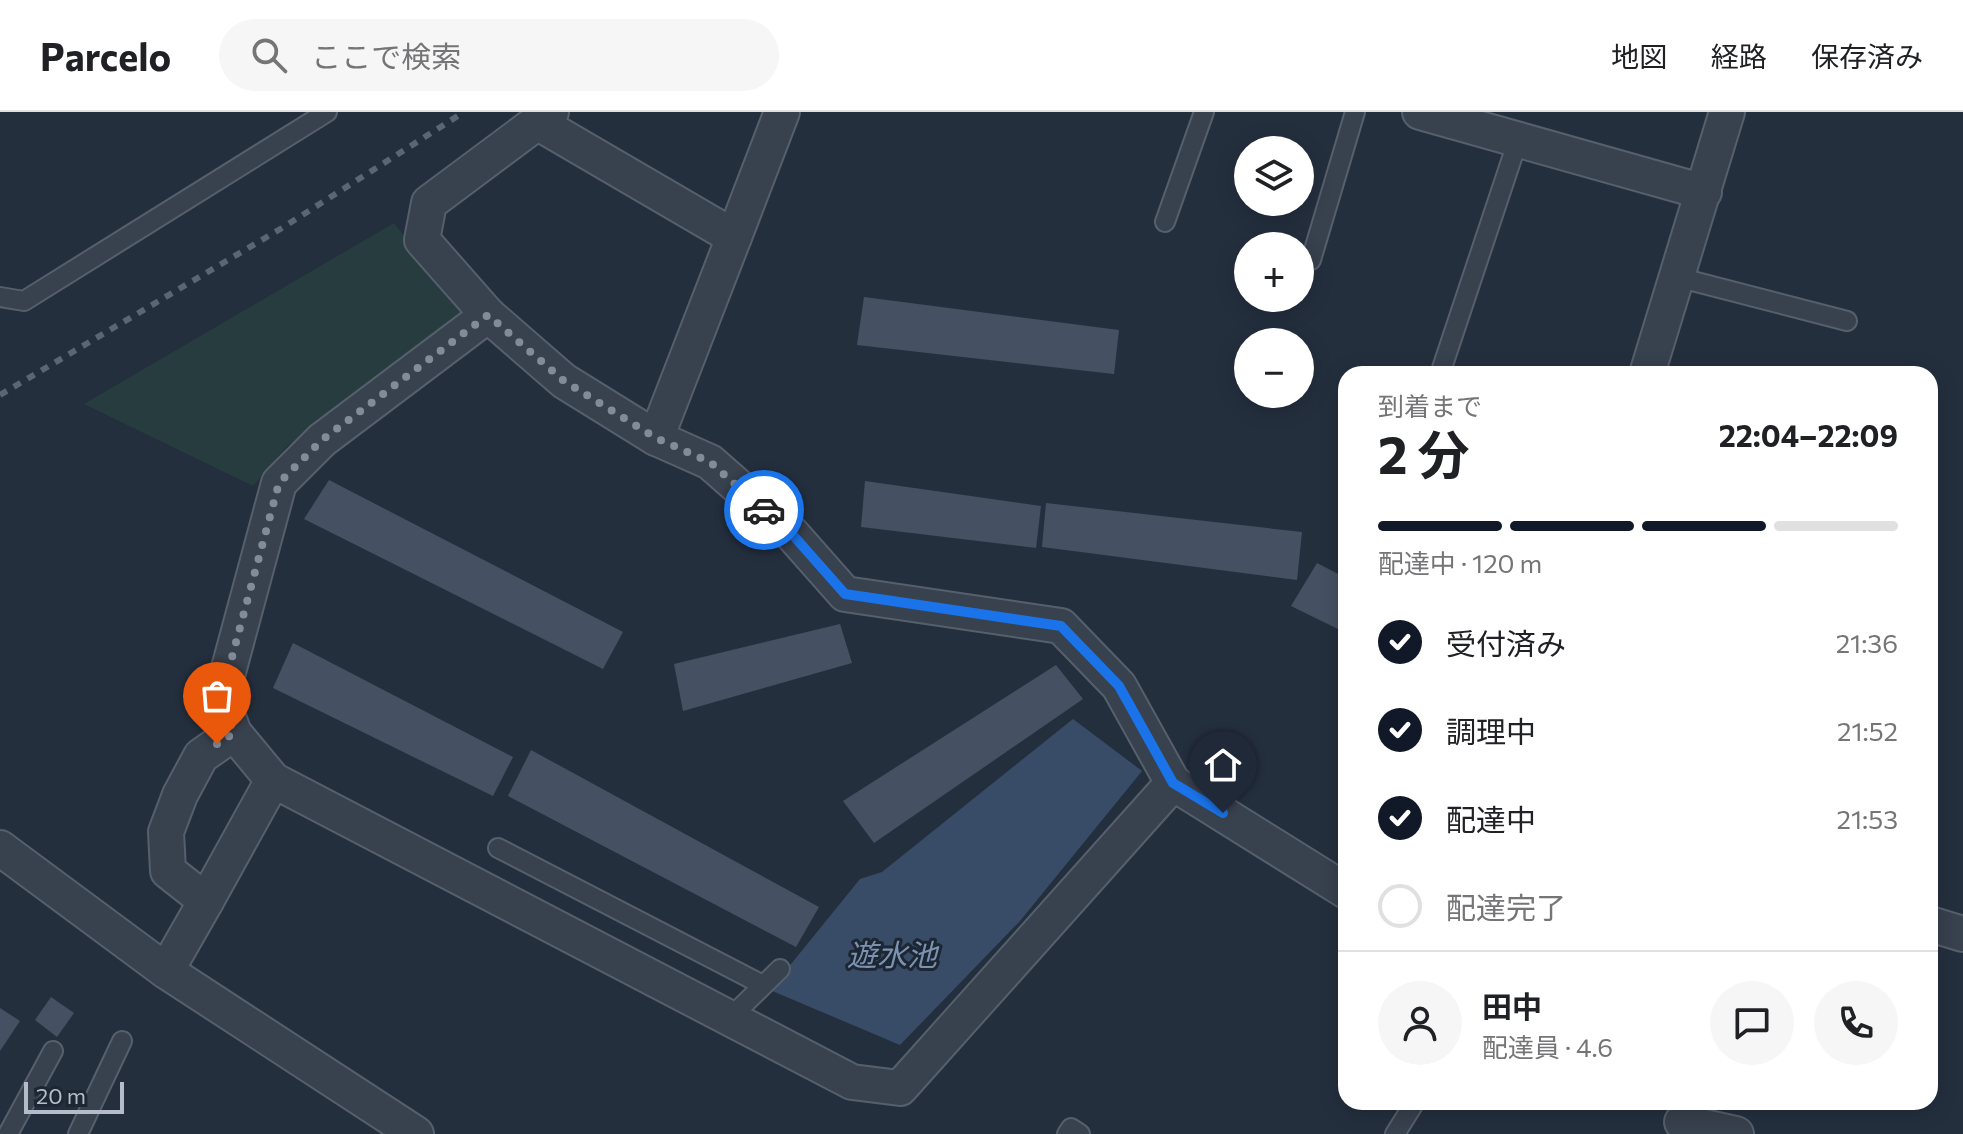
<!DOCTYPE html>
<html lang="ja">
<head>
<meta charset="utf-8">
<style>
  :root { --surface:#fff; --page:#f6f6f6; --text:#202124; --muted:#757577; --line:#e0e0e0; --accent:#111827 }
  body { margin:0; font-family:Commissioner,"Noto Sans JP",sans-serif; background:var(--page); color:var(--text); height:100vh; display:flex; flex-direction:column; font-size:30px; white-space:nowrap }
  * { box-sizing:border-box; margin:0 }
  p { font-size:26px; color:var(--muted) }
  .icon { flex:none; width:44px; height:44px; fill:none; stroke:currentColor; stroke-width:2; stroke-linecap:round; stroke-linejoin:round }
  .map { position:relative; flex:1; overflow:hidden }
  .drawer { position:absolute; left:1338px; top:254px; width:600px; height:744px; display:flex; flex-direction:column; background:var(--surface); border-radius:24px; box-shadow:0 4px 20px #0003 }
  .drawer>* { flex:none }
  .buttons { position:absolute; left:1234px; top:24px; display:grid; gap:16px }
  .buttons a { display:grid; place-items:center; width:80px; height:80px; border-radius:50%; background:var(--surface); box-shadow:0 4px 20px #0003; font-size:40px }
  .scale { position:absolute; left:24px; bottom:20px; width:100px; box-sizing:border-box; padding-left:8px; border:4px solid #b4bcc9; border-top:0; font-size:22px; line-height:28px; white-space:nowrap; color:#b4bcc9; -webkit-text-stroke:6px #1d2633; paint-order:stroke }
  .pin { position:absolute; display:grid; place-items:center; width:68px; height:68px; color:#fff; margin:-82px -34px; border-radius:50% 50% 50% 0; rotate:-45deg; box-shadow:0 0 8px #0007 }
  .pin .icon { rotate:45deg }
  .courier { position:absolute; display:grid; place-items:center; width:80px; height:80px; margin:-40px; border:6px solid #1a73e8; border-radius:50%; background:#fff; color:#222; box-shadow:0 2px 10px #0007 }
  .summary em { font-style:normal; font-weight:700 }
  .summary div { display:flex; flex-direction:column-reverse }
  .summary { display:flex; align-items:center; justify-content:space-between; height:136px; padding:0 40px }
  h1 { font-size:52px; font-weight:700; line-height:60px }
  .bar { display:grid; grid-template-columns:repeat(4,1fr); gap:12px 8px; align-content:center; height:96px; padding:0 40px }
  .bar i { height:10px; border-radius:6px; background:var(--line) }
  .bar .current { background:var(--accent) }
  .bar p { grid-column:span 4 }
  .line { display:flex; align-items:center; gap:20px; padding:0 40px; border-top:2px solid var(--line) }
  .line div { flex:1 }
  .round { display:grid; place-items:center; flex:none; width:84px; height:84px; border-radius:42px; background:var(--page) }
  ol { padding:0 40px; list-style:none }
  li { display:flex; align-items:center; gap:24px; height:88px }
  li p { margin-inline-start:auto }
  li .icon { padding:8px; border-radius:50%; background:var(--accent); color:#fff; stroke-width:4 }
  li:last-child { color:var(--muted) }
  li i { width:44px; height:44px; border:4px solid var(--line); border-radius:50% }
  header { display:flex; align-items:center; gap:48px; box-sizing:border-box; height:112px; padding:0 40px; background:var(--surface); border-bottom:2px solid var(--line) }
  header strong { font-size:38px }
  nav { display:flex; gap:44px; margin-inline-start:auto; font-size:28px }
  .search { width:560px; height:72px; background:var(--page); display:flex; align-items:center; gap:20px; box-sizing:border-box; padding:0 28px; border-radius:44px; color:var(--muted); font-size:30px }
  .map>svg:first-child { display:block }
  .green { fill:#263c3f }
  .water { fill:#394c67 }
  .building { fill:#455162 }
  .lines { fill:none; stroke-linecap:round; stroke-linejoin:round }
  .lane-casing { stroke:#565f6c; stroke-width:22 }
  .street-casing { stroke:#565f6c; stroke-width:38 }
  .lane { stroke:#38414e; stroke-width:18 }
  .street { stroke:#38414e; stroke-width:34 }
  .rail { stroke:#5a6575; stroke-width:6; stroke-dasharray:8 8; stroke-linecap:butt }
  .done { stroke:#828b98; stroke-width:8; stroke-dasharray:0 14.4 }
  .route { stroke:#1a73e8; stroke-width:10 }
  .labels { text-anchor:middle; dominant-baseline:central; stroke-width:6; stroke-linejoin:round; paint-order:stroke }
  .water-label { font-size:30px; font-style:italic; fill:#7c92b1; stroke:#1d2633 }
</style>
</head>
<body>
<header>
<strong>Parcelo</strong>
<div class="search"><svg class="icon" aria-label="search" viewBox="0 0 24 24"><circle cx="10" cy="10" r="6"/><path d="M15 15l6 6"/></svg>ここで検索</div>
<nav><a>地図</a><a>経路</a><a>保存済み</a></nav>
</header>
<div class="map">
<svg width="1963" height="1022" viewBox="0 0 1963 1022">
  <rect width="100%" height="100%" fill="#242f3e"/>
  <!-- green -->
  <polygon class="green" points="394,111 466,202 287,334 253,374 84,292"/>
  <!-- water -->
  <polygon class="water" points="1073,607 1142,659 1020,809 900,933 770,878 860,767 882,760"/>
  <!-- building -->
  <g class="building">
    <polygon points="864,185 1119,218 1114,262 857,233"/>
    <polygon points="329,368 623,520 603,557 304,407"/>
    <polygon points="865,369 1041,394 1036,436 861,415"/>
    <polygon points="1046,391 1302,420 1297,468 1042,435"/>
    <polygon points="1317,451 1346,466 1346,521 1291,494"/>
    <polygon points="840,512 852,551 683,599 674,552"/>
    <polygon points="293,531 513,645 493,684 273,576"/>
    <polygon points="1056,553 1083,587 874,731 843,689"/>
    <polygon points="531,638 819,795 796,835 508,684"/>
    <polygon points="51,885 74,901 57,925 35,908"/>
    <polygon points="0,896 20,909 0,939"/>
  </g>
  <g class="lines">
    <!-- lane casing -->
    <g class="lane-casing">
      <g id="lane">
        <polyline points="1165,110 1204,0"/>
        <polyline points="1311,148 1355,0"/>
        <polyline points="1677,165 1847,209"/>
        <polyline points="0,185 24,189 327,0"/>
        <polyline points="1440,262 1518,28"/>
        <polyline points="498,736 763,873"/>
        <polyline points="731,905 780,857"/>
        <polyline points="8,1022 53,939"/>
        <polyline points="78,1022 122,929"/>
        <polyline points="1067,1022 1071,1016 1080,1022"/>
        <polyline points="1395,1022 1415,990"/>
      </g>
    </g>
    <!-- street casing -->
    <g class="street-casing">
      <g id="street">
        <polyline points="551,0 429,91 422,128 488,203 322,328 279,371 221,586 234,621 273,668 852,970 900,976 1173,671 1346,779"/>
        <polyline points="1420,0 1704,80"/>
        <polyline points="537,10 734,125 782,0"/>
        <polyline points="488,203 564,269 656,326 734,125"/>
        <polyline points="1647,262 1727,0"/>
        <polyline points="656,326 710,350 792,422 845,482 1061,514 1119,574 1173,671"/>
        <polyline points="234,621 201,644 180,683 166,720 168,759 206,789 273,668"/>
        <polyline points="0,736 166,859 416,1022"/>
        <polyline points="1930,812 1963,822"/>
        <polyline points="166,859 206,789"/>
        <polyline points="1682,1010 1736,1022"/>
      </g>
    </g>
    <!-- lane -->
    <use href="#lane" class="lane"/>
    <!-- street -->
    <use href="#street" class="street"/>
    <!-- rail -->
    <polyline class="rail" points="0,283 282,116 464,0"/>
  </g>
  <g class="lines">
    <!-- done -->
    <polyline class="done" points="217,632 234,621 221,586 279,371 322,328 488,203 564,269 656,326 710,350 764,398"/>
    <!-- route -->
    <polyline class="route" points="764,398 792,422 845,482 1061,514 1119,574 1173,671 1223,701"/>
  </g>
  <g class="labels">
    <!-- water labels -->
    <g class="water-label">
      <text x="892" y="841">遊水池</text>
    </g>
  </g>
</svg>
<div class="buttons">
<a><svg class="icon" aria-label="layers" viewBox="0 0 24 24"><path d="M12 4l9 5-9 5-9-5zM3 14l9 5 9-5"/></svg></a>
<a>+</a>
<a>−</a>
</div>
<div class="scale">20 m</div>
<div class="pin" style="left:217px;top:632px;background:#ea580c"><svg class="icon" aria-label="bag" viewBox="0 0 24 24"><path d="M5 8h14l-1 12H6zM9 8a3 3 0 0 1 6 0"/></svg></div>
<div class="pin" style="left:1223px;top:701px;background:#1f2937"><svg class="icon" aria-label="home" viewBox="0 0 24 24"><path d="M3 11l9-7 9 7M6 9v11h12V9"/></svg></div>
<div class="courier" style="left:764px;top:398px"><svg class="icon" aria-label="car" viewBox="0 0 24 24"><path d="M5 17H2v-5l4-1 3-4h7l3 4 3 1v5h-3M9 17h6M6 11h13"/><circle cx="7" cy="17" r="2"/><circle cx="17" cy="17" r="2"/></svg></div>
<section class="drawer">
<div class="summary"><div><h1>2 分</h1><p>到着まで</p></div><em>22:04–22:09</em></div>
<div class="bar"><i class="current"></i><i class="current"></i><i class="current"></i><i></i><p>配達中 · 120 m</p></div>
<ol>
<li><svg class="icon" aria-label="check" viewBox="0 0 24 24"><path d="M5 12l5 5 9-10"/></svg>受付済み<p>21:36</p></li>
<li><svg class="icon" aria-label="check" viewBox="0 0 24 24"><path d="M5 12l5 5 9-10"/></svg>調理中<p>21:52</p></li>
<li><svg class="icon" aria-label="check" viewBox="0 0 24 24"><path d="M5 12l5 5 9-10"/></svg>配達中<p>21:53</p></li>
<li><i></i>配達完了</li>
</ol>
<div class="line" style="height:144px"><a class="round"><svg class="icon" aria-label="person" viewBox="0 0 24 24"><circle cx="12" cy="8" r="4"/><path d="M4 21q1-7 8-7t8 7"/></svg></a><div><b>田中</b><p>配達員 · 4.6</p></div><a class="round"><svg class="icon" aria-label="chat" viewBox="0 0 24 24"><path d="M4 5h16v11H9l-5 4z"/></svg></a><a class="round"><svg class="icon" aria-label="phone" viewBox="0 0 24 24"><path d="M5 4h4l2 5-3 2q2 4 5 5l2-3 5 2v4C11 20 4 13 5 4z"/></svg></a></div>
</section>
</div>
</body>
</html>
